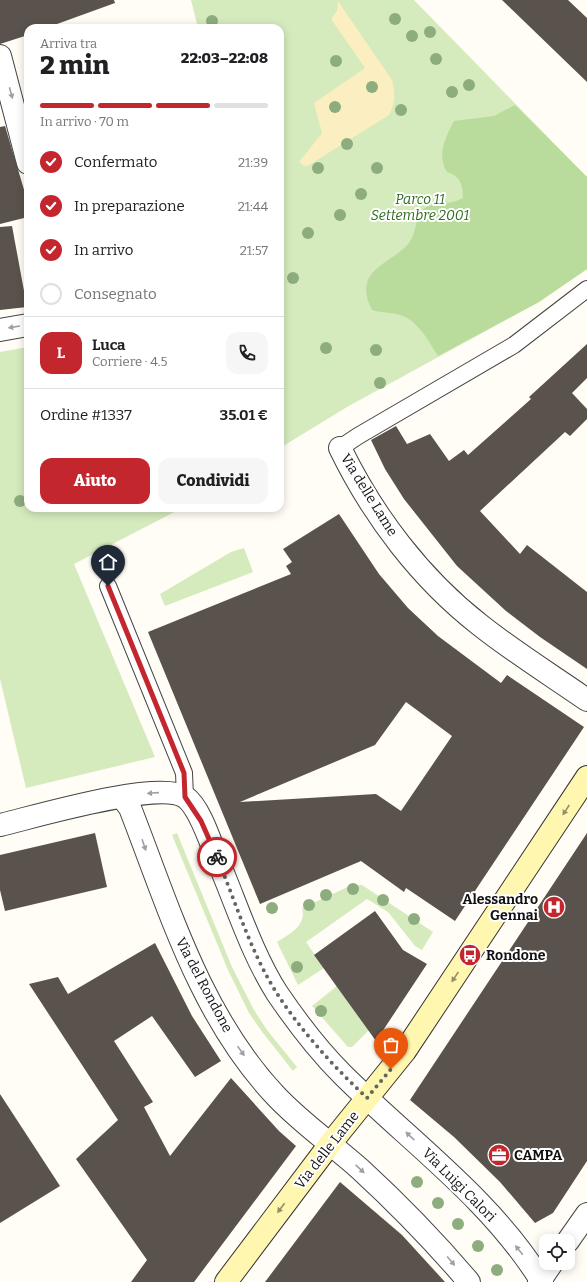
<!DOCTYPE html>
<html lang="it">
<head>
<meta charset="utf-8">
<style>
  :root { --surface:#fff; --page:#f6f6f6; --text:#202124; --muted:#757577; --line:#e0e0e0; --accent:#c4262e }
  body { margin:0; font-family:Bitter,serif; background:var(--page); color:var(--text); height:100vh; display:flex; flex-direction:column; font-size:15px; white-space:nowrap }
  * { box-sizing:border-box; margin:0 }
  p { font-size:13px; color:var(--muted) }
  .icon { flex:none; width:22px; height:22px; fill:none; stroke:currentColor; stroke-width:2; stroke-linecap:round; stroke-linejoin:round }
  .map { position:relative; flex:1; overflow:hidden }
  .sheet { position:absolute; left:24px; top:24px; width:260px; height:488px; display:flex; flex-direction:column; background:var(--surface); border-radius:12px; box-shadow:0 2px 10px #0003 }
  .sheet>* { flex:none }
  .buttons { position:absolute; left:539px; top:1234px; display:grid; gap:8px }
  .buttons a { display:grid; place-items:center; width:36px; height:36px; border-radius:8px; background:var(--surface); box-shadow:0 2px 10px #0003; font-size:20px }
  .pin { position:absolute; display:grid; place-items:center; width:34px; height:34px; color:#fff; margin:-41px -17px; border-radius:50% 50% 50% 0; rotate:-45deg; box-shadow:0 0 4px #0007 }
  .pin .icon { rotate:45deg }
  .courier { position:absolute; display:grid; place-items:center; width:40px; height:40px; margin:-20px; border:3px solid #c4262e; border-radius:50%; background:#fff; color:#222; box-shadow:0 1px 5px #0007 }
  .overview em { font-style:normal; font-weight:800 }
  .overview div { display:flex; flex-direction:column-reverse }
  .overview { display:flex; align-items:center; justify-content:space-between; height:68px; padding:0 16px }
  h1 { font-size:26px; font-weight:800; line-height:30px }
  .bar { display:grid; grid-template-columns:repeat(4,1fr); gap:6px 4px; align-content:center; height:48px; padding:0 16px }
  .bar i { height:5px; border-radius:3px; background:var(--line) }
  .bar .current { background:var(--accent) }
  .bar p { grid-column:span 4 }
  .line { display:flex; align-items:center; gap:10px; padding:0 16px; border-top:1px solid var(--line) }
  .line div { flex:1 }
  .round { display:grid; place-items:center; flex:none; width:42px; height:42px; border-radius:12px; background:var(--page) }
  ol { padding:0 16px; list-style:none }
  li { display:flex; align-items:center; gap:12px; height:44px }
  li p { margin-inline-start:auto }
  li .icon { padding:4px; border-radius:50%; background:var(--accent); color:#fff; stroke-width:4 }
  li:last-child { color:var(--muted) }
  li i { width:22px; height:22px; border:2px solid var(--line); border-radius:50% }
  .primary-button { display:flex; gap:8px; margin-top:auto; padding:8px 16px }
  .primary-button a { flex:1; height:46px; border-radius:12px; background:var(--accent); color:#fff; font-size:16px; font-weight:800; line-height:46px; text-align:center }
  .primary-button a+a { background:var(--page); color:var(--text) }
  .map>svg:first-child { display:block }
  .green { fill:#d5ebbd }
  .forest { fill:#b9dc9c }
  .sand { fill:#fbeec1 }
  .building { fill:#5a524d; fill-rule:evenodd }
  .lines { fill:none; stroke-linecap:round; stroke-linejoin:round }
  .lane-casing { stroke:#444; stroke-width:18 }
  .street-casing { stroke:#444; stroke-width:24 }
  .secondary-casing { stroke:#333; stroke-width:24 }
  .lane { stroke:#fff; stroke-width:16 }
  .street { stroke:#fff; stroke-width:22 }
  .secondary { stroke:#fff6b0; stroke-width:22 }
  .tree { fill:#8dad7f }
  .oneway { fill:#a0a0a0 }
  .oneway2 { fill:#948f68 }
  .done { stroke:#646461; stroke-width:4; stroke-dasharray:0 7.2 }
  .route { stroke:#c4262e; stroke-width:5 }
  .labels { text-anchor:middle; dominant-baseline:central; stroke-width:4; stroke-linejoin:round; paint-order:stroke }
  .park-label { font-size:14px; font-style:italic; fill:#2f6b1f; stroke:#fff }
  .street-label { font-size:14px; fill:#111; stroke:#fff }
  .poi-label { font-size:14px; font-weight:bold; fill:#111; stroke:#fff; text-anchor:start }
</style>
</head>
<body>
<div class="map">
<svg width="587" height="1282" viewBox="0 0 587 1282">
  <rect width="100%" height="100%" fill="#fffdf5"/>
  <!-- green -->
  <g class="green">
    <polygon points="191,0 414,0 587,177 587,269 539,302 347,407 280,448 280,28 198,28"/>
    <polygon points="28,347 28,508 182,508 74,564 155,757 26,788 0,679 0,352"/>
    <polygon points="244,548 253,572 165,606 160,594 231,552"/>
    <polygon points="177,833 232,967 254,1010 267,1030 297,1067 293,1071 263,1033 249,1013 228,970 172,835"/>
    <path d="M352,885H362L433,932L422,950L415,946L388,912L367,899L306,942L324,968L298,985L277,942C289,934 307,926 302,908Z"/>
    <polygon points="337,986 369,1030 352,1047 348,1047 312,1006"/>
  </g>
  <!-- forest -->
  <path class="forest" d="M515,105L587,177V269L539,302L438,356C429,342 418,320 400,315C391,312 382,313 372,310C367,300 364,291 368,280C375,263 404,255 412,238C418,226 415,210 431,205C433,204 437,204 440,204C449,203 455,202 463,198C463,184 460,176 447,172C436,154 446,137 454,121L494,116Z"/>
  <!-- sand -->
  <path class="sand" d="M338,1L392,80C395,93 396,103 389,115L306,167L299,162L322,133L314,103L365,68L331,19L337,11Z"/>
  <!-- building -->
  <g class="building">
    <polygon points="0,0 114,0 115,3 46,28 28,28 28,35 0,44"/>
    <polygon points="502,0 568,0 587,18 587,82"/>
    <polygon points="5,126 28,203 28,217 0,224 0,127"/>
    <polygon points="12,226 27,307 0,310 0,227"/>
    <polygon points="587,344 587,378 572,393 587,409 587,419 570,436 565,432 480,511 520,554 527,545 587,592 587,669 540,637 506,611 457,566 404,499 385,469 371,440 396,426 407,444 430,434 449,461 464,450 468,455 531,399 529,397"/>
    <path d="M339,514L379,574L408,608L438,636L501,683L507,675L584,727L455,921L406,888L404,892L361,861L260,904L148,632L291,574L286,566L292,562L283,549ZM406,702L452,736L401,811L376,794L240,802L375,745Z"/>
    <polygon points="95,833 107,887 5,911 0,890 0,855"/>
    <polygon points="587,833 587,1161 553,1213 535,1223 500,1182 454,1137 410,1100"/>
    <polygon points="375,911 403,950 427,964 376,1041 314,955"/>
    <polygon points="155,943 192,1016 221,1061 195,1077 152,1016 114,1041 153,1102 144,1107 170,1156 231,1078 279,1131 296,1146 194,1282 131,1282 147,1260 76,1159 118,1120 29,984 58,977 68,994"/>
    <polygon points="0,1094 60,1186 0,1223"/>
    <polygon points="340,1182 402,1235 445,1282 265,1282"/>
  </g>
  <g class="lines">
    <!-- lane casing -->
    <g class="lane-casing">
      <g id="lane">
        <polyline points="340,448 358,436 514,345 587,289"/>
        <polyline points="108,586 184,773 185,797"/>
      </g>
    </g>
    <!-- street casing -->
    <g class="street-casing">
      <g id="street">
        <polyline points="0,56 28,163"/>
        <polyline points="0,330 28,325"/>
        <path d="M340,448C373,516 421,579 480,625C514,652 551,675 587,700"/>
        <path d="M122,797L130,808C169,908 200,1015 275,1095C301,1123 332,1144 360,1169C398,1204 435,1242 469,1282"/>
        <path d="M0,825C34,817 158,780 185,797C200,807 211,844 218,861C236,903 252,954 277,993C296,1021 318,1050 342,1074C410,1142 491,1199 542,1282"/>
        <polyline points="568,1241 587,1214"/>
        <polyline points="539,1282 552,1263"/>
      </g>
    </g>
    <!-- secondary casing -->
    <g class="secondary-casing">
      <polyline id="secondary" points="226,1282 330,1144 405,1051 587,777"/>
    </g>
    <!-- lane -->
    <use href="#lane" class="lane"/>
    <!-- street -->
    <use href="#street" class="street"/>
    <!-- secondary -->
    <use href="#secondary" class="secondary"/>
  </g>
  <!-- trees -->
  <g class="tree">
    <circle cx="395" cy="19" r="6"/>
    <circle cx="212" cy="21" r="6"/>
    <circle cx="430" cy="32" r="6"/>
    <circle cx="412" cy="36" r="6"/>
    <circle cx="436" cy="59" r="6"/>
    <circle cx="336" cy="61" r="6"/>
    <circle cx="469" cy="85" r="6"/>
    <circle cx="372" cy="87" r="6"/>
    <circle cx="452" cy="92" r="6"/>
    <circle cx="335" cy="107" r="6"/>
    <circle cx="401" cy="110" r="6"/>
    <circle cx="347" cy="144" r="6"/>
    <circle cx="318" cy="168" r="6"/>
    <circle cx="377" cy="168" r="6"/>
    <circle cx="361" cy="194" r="6"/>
    <circle cx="340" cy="215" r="6"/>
    <circle cx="308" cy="233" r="6"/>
    <circle cx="293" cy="278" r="6"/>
    <circle cx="326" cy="348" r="6"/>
    <circle cx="376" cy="350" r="6"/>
    <circle cx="380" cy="383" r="6"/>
    <circle cx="20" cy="501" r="6"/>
    <circle cx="353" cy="889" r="6"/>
    <circle cx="326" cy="895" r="6"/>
    <circle cx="383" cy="900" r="6"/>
    <circle cx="309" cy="905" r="6"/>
    <circle cx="272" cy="908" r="6"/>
    <circle cx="414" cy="919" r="6"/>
    <circle cx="297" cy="967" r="6"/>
    <circle cx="321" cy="1011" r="6"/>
    <circle cx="417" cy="1182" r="6"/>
    <circle cx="438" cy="1203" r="6"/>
    <circle cx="458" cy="1224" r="6"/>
    <circle cx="478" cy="1246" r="6"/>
    <circle cx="497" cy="1270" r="6"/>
  </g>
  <!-- one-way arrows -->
  <defs><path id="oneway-solid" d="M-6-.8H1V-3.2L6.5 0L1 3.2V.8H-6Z"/></defs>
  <g class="oneway">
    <use href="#oneway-solid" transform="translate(11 93) rotate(75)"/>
    <use href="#oneway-solid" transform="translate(14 327) rotate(171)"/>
    <use href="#oneway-solid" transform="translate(153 793) rotate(176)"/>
    <use href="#oneway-solid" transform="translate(144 845) rotate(71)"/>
    <use href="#oneway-solid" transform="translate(241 1051) rotate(55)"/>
    <use href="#oneway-solid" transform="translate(410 1136) rotate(-137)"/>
    <use href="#oneway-solid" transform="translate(360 1169) rotate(43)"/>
    <use href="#oneway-solid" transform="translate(519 1250) rotate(-129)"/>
    <use href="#oneway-solid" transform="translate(451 1261) rotate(50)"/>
  </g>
  <g class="oneway2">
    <use href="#oneway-solid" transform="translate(566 810) rotate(123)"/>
    <use href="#oneway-solid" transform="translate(455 977) rotate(124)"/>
    <use href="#oneway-solid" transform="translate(281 1208) rotate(127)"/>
  </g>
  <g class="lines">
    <!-- done -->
    <path class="done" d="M217,857C235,901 251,952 276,992C301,1031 333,1066 367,1098L391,1069"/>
    <!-- route -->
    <polyline class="route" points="108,586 184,773 185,797 201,821 217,857"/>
  </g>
  <!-- icons -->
  <defs>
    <g id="hospital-disc" transform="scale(1.15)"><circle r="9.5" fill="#c4262e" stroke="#fff"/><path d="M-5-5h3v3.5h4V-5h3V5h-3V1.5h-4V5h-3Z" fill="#fff"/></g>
    <g id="bus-disc" transform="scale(1.15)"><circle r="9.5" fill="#c4262e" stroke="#fff"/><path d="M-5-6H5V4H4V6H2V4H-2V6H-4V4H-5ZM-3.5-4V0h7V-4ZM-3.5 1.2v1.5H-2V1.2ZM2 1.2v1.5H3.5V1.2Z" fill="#fff"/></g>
    <g id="office-disc" transform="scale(1.15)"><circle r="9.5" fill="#c4262e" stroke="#fff"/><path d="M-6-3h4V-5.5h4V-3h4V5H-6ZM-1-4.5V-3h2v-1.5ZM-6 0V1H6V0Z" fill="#fff"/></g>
  </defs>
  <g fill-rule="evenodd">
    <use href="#hospital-disc" x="554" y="907"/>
    <use href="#bus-disc" x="470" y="955"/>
    <use href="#office-disc" x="499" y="1155"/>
  </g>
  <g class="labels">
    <!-- park labels -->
    <g class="park-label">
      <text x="420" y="199">Parco 11<tspan x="420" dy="16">Settembre 2001</tspan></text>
    </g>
    <!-- street labels -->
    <g class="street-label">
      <text transform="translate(369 495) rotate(58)">Via delle Lame</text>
      <text transform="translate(204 985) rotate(62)">Via del Rondone</text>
      <text transform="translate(327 1150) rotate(-52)">Via delle Lame</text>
      <text transform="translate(459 1185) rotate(45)">Via Luigi Calori</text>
    </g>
    <!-- poi labels -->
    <g class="poi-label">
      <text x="538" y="899" text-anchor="end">Alessandro<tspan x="538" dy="16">Gennai</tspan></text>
      <text x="486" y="955">Rondone</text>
      <text x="514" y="1155">CAMPA</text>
    </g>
  </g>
</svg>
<div class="buttons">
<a><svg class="icon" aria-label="locate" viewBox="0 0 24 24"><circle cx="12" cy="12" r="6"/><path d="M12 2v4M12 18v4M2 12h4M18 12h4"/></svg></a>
</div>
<div class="pin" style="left:391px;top:1069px;background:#ea580c"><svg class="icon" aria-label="bag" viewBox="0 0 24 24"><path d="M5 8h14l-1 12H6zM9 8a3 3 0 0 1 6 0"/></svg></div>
<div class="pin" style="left:108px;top:586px;background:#1f2937"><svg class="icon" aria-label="home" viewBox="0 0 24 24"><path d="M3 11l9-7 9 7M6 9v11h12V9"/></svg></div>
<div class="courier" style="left:217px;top:857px"><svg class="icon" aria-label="bike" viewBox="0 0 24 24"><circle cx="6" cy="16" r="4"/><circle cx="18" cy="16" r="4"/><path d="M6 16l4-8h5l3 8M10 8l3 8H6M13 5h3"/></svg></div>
<section class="sheet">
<div class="overview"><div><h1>2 min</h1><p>Arriva tra</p></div><em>22:03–22:08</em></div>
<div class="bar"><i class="current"></i><i class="current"></i><i class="current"></i><i></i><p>In arrivo · 70 m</p></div>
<ol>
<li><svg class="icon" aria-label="check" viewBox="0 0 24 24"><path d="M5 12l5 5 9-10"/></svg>Confermato<p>21:39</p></li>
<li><svg class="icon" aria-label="check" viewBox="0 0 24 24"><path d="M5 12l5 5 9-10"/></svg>In preparazione<p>21:44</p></li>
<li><svg class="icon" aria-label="check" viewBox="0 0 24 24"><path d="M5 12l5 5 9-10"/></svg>In arrivo<p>21:57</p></li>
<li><i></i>Consegnato</li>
</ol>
<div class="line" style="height:72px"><b class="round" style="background:var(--accent);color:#fff">L</b><div><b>Luca</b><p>Corriere · 4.5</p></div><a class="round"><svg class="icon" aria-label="phone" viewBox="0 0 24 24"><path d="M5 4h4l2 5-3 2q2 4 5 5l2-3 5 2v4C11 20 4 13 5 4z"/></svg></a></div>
<div class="line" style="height:52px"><div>Ordine #1337</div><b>35.01 €</b></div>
<div class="primary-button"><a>Aiuto</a><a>Condividi</a></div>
</section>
</div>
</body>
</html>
